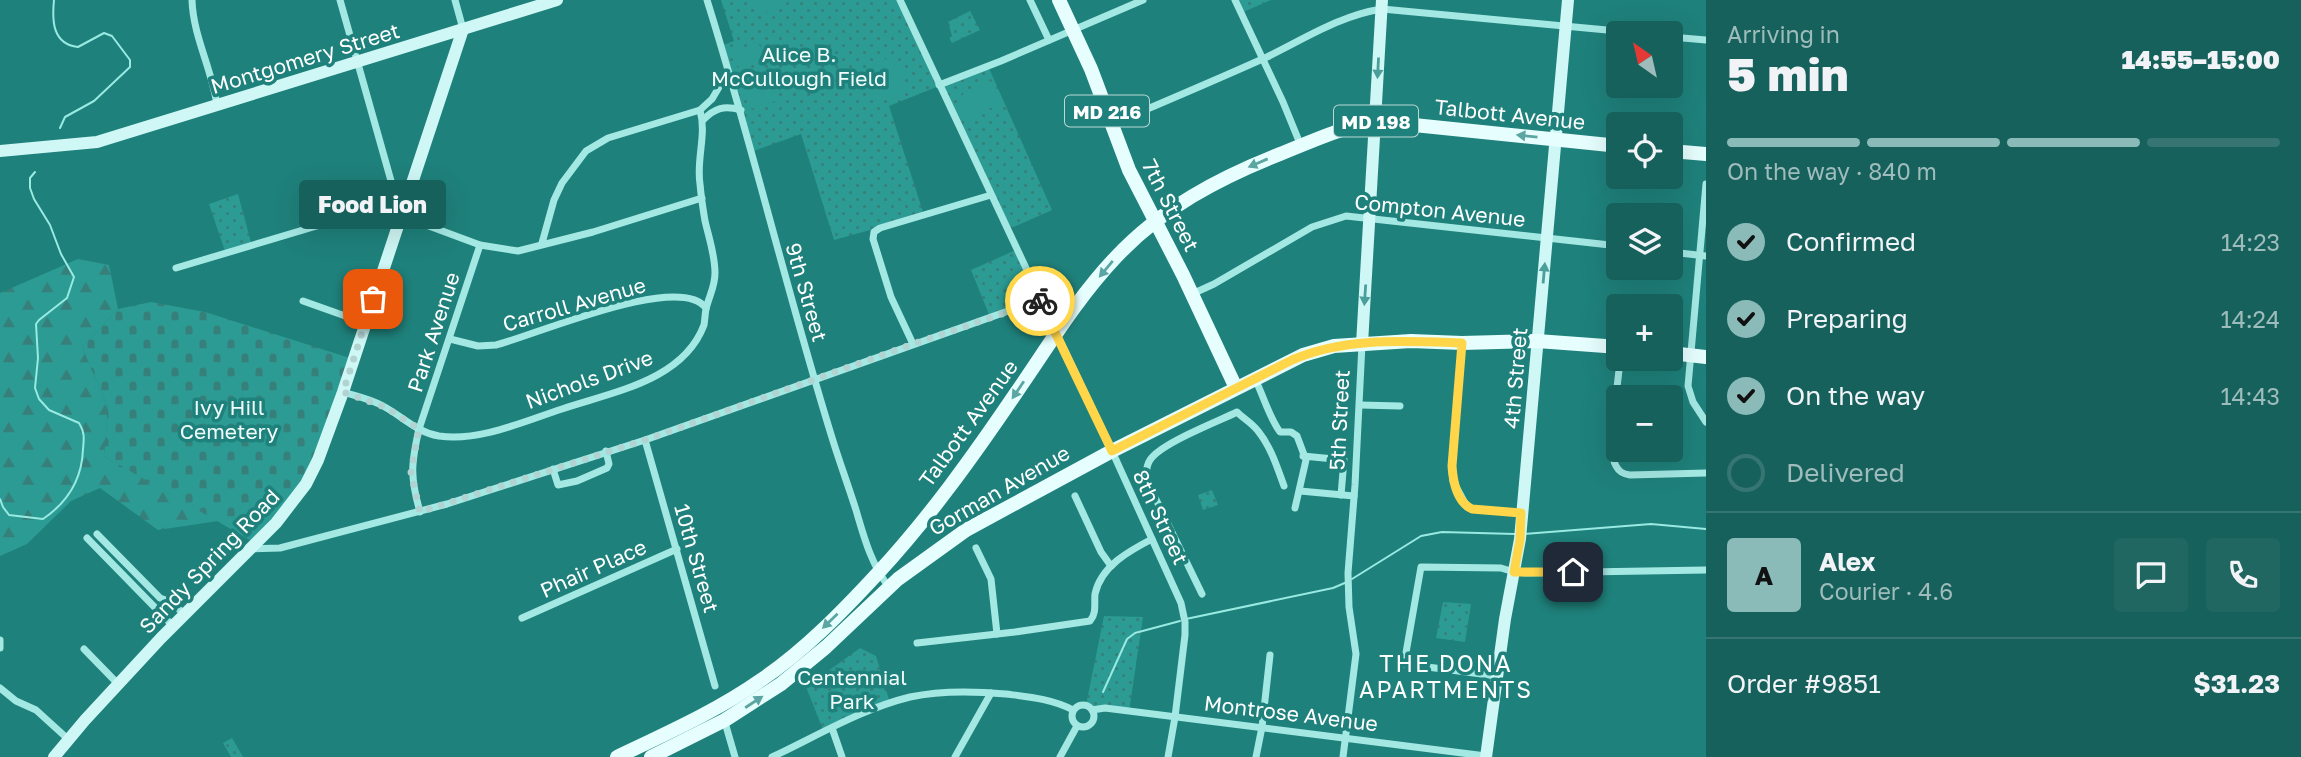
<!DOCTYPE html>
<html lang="en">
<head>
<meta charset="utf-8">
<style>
  :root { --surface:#17615c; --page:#206762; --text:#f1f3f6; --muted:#9ebcbb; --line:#367572; --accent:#8bbbb9 }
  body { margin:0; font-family:"Golos Text",sans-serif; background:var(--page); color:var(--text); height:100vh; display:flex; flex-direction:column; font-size:26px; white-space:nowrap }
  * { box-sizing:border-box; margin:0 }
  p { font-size:23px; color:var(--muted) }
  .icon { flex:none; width:38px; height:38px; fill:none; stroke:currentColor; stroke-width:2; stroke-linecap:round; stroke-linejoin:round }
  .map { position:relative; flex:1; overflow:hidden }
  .side { display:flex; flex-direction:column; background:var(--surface); width:595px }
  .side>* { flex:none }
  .needle { width:46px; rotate:326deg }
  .controls { position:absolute; left:1606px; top:21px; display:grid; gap:14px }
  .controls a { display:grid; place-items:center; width:77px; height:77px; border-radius:7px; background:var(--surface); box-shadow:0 7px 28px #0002; font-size:35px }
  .pin { position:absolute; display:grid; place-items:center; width:60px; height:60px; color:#fff; margin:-30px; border-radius:14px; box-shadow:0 4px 10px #0006 }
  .courier { position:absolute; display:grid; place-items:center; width:70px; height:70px; margin:-35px; border:5px solid #ffd54a; border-radius:50%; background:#fff; color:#222; box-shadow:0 2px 9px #0007 }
  .bubble { position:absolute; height:49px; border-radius:7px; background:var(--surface); box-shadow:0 7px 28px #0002; font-size:23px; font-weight:800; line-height:49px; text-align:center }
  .overview em { font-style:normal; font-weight:800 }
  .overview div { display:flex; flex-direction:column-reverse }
  .overview { display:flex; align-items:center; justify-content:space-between; height:119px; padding:0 21px }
  h1 { font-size:46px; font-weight:800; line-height:52px }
  .bar { display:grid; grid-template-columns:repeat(4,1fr); gap:10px 7px; align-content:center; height:84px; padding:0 21px }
  .bar i { height:9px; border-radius:5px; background:var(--line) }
  .bar .selected { background:var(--accent) }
  .bar p { grid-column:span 4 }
  .line { display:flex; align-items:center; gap:18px; padding:0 21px; border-top:2px solid var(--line) }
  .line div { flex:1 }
  .round { display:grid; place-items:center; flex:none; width:74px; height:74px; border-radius:7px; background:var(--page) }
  ol { padding:0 21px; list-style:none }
  li { display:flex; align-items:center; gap:21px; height:77px }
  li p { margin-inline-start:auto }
  li .icon { padding:7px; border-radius:50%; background:var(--accent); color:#111; stroke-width:4 }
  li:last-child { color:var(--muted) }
  li i { width:38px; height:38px; border:4px solid var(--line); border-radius:50% }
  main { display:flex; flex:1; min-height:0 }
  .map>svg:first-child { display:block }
  .green { fill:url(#green-dots) }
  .forest { fill:url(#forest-firs) }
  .cemetery { fill:url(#cemetery-stones) }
  .pitch { fill:#2c9b93 }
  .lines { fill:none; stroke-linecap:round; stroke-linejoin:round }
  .stream { stroke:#98eae3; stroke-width:2 }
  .street { stroke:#a4e8e4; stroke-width:7 }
  .secondary { stroke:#cff7f5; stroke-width:12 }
  .primary { stroke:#e7fefe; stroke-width:14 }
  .oneway { fill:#4b9e9a }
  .oneway2 { fill:#5ba6a2 }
  .done { stroke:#b1d3d1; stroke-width:7; stroke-dasharray:0 12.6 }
  .route { stroke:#ffd54a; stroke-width:9 }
  .labels { text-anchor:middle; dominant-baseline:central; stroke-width:7; stroke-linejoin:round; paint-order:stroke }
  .shield { fill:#1f817b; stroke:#bcd9d7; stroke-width:2 }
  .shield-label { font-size:19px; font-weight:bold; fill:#fff }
  .park-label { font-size:21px; fill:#f1fdfc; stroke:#1f817b }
  .street-label { font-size:21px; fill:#fff; stroke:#1f817b }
  .neighbourhood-label { font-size:23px; letter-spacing:2px; fill:#fff; stroke:#1f817b }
</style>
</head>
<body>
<main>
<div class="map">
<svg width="1706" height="757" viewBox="0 0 1706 757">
  <defs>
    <pattern id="green-dots" width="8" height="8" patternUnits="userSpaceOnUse" patternTransform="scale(1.75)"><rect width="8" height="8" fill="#2c9b93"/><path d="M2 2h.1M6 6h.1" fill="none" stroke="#377f7a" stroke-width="1.8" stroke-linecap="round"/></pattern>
    <pattern id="forest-firs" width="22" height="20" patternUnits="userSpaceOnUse" patternTransform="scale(1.75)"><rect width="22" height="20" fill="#2c9b93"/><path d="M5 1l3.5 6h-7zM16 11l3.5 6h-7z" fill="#377f7a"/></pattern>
    <pattern id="cemetery-stones" width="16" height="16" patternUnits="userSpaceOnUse" patternTransform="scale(1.75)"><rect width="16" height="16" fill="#2c9b93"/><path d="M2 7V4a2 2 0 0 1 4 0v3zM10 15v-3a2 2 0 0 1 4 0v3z" fill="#377f7a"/></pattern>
  </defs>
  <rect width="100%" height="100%" fill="#1f817b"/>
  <!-- green -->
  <g class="green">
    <polygon points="721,0 900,0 939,85 988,66 1052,210 1007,230 939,86 889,106 924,215 834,240 801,134 751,152 721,46 734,41"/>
    <polygon points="1235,0 1271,0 1241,13"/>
    <polygon points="970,11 980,30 952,43 949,38 952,36 948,22"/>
    <polygon points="238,194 252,246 226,254 209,204"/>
    <polygon points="1016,250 1039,300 990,317 971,270"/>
    <polygon points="1212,490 1218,505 1203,510 1198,495"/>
    <polygon points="1443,602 1471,604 1465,642 1436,638"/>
    <polygon points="1104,616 1143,617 1129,712 1092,710 1086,705"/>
    <polygon points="860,648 876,656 890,703 824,732 806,687"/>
    <polygon points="232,738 243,757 231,757 223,743"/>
  </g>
  <!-- forest -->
  <polygon class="forest" points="78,259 109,265 118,309 82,347 108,407 104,456 218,521 158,530 100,488 71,501 27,544 0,556 0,293"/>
  <!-- cemetery -->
  <polygon class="cemetery" points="151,302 205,312 353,359 318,460 255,543 104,456 108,407 82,347 118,309"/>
  <!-- pitch -->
  <g class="pitch">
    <path d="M756,0H787C780,9 770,14 759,10Z"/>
    <polygon points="758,41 766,65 755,68 747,45"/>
    <polygon points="744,46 751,70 740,73 733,49"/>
    <polygon points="884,59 897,60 907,91 902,97 874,101 864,87 865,70"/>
    <polygon points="769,77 777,101 766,104 759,80"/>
    <polygon points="755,81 762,105 751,109 744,85"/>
    <polygon points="991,81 1002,103 966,119 956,98"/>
  </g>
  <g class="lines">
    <!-- stream -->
    <g class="stream">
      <path d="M54,0C52,20 52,44 78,47L104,33L112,36L130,60V67L94,101L65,117L60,128"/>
      <path d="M0,499L3,507L9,515L43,519C68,502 82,479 83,449C84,439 85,432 79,423L49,410L39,399L35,388L38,358L36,324L39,320L67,298L74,277L61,254L50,225L34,199L30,188V178L35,172"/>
      <polyline points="1524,534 1651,524 1706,529"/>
      <polyline points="1352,579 1421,536 1442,532 1515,534"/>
      <polyline points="1186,619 1333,588 1347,582"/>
      <polyline points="1103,692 1127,639 1135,633 1180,621"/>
    </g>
    <!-- street -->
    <g class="street">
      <path d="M192,0C193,36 212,69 217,105"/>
      <polyline points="340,0 397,202 400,203"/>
      <polyline points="455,0 463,29"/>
      <path d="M707,0C753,147 788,297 834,444C841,466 849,488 856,510C864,537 871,564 889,587"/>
      <polyline points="900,0 1112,451 1181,603 1185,622 1185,635 1175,717 1168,757"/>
      <polyline points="1030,0 1049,40"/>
      <polyline points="1235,0 1283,102 1301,146"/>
      <polyline points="1671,37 1706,40"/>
      <polyline points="939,85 1001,61 1143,0"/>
      <path d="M703,120C715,108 724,105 741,110"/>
      <path d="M1112,124C1164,102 1216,80 1267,57C1304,39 1341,15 1382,9L1639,33"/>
      <polyline points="1706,184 1688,386 1693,402 1706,422"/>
      <polyline points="402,216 480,245 518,251 593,232 702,198"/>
      <polyline points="542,243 554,200 562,183 586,151 608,138 700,110 712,99 728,72"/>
      <polyline points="1671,252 1706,256"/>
      <polyline points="176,268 397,202"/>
      <polyline points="1192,294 1214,284 1312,227 1346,216 1619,246"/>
      <polyline points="303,301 365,323"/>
      <path d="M450,339L478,346L496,345C536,335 679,272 706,308"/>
      <polyline points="1462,343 1452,466 1453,481 1467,507 1472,509 1521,513"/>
      <polyline points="913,344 891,297 873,239 874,232 880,228 991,195"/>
      <path d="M1620,359C1619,381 1606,450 1616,466C1619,472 1623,474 1630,475L1706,473"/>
      <path d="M1255,379C1264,397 1269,417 1280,432H1291L1297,436L1306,460L1295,508"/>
      <path d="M343,392C356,396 371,399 383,406C402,416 416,432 439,436C479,442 525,421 562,409C612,392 683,381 704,325C705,319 705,314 706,309C709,296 715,287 715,273C715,255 709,238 705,221C703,209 701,196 700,184C696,159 707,135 700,110"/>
      <polyline points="1360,405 1400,406"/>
      <polyline points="645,440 715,686"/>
      <polyline points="1303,456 1344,460 1341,495"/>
      <polyline points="553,469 558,485 577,481 607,468 609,464 606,451"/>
      <polyline points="1300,491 1354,496"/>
      <polyline points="1075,496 1101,552 1111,566"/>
      <path d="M420,512C410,477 411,464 419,429L480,245"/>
      <polyline points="97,534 160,598 168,601 185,614"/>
      <polyline points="87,538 173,626"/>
      <polyline points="976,548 991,579 997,634"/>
      <polyline points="250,549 280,548 447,504 645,440 1039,300"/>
      <path d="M1202,594L1147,481C1146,474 1146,466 1150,460C1161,443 1217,422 1237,412C1244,419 1252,423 1258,431C1271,447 1277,467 1284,486"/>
      <polyline points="522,618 677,549"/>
      <polyline points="0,640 0,648"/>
      <path d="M917,643L1015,632L1090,621C1097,613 1094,603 1095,594C1101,566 1129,551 1152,539"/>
      <polyline points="84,649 119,685"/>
      <polyline points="1497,676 1404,664 1421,567 1501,568 1514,572 1526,573 1706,570"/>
      <polyline points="0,688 16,701 36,710 69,740"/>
      <circle cx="1083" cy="716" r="11"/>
      <polyline points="1092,710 1105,708 1486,756"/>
      <polyline points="724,719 735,757"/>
      <polyline points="832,728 842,757"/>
      <path d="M772,757C817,736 861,709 910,697C942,690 974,691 1006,694C1029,697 1052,699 1073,710"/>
      <polyline points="955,757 991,693"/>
      <polyline points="1060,757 1077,726"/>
      <polyline points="1256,757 1262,727 1270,655"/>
      <polyline points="1343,757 1356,654 1349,607 1348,573 1355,485 1362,344"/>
    </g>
    <!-- secondary -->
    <g class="secondary">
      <polyline points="0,151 97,142 557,0"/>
      <polyline points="1362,344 1382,0"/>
      <polyline points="54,757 85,720 161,638 276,523 306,484 318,460 343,392 463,29"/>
      <polyline points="1486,757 1505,619 1520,539 1568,0"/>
    </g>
    <!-- primary -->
    <g class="primary">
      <polyline points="1059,0 1091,69 1129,170 1183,275 1236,388"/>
      <polyline points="1671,151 1706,154"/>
      <polyline points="1671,353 1706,357"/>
      <path d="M617,757C665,734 717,711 761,680C804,651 843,611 878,573C929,518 974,455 1016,393C1048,347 1077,298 1116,257C1162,208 1219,178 1280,154C1310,142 1343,127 1375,121L1619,146"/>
      <polyline points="651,757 725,720 781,684 826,647 898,579 966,530 1112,451 1303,355 1334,346 1411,341 1462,343 1537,341 1619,347"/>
    </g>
  </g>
  <!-- one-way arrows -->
  <defs><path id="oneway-solid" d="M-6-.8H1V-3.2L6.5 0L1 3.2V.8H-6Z" transform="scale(1.75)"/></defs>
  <g class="oneway">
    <use href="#oneway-solid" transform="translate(1378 68) rotate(93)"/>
    <use href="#oneway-solid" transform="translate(1544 273) rotate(-85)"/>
    <use href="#oneway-solid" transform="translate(1365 295) rotate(94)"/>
  </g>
  <g class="oneway2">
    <use href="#oneway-solid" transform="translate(1527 136) rotate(-174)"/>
    <use href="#oneway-solid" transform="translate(1258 163) rotate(157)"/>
    <use href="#oneway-solid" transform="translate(1106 269) rotate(130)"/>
    <use href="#oneway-solid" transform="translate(1018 390) rotate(124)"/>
    <use href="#oneway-solid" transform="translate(830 621) rotate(136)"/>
    <use href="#oneway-solid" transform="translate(754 702) rotate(-33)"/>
  </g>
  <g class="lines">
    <!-- done -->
    <polyline class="done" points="373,299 343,392 385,407 419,429 411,472 420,512 645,440 913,344 1040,301"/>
    <!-- route -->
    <path class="route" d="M1040,301L1112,451L1292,360C1345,337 1405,341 1462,343L1452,466C1453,482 1457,502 1472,509L1521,513L1520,540L1514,572H1573"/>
  </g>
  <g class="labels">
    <!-- shield labels -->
    <g class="shield">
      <rect x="1065" y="95.5" width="84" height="31" rx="5"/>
      <rect x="1334" y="105.5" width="84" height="31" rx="5"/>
    </g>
    <g class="shield-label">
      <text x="1107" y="111">MD 216</text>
      <text x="1376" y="121">MD 198</text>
    </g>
    <!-- park labels -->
    <g class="park-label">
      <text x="799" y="54">Alice B.<tspan x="799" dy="24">McCullough Field</tspan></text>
      <text x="229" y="407">Ivy Hill<tspan x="229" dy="24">Cemetery</tspan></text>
      <text x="852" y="677">Centennial<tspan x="852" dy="24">Park</tspan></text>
    </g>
    <!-- street labels -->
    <g class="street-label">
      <text transform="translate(305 58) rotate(-17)">Montgomery Street</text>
      <text transform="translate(1510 114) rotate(6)">Talbott Avenue</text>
      <text transform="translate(1171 205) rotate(63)">7th Street</text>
      <text transform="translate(1440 210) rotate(6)">Compton Avenue</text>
      <text transform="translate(807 292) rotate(74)">9th Street</text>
      <text transform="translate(574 304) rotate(-16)">Carroll Avenue</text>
      <text transform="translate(433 332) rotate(-72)">Park Avenue</text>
      <text transform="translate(1515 378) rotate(-85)">4th Street</text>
      <text transform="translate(589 379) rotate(-20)">Nichols Drive</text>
      <text transform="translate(1339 420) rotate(-87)">5th Street</text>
      <text transform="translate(968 423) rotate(-54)">Talbott Avenue</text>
      <text transform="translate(999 490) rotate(-30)">Gorman Avenue</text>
      <text transform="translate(1161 517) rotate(65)">8th Street</text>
      <text transform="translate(697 558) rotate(74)">10th Street</text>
      <text transform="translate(209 561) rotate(-46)">Sandy Spring Road</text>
      <text transform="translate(593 568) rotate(-24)">Phair Place</text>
      <text transform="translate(1291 713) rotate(7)">Montrose Avenue</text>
    </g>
    <!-- neighbourhood labels -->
    <g class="neighbourhood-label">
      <text x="1446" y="663">THE DONA<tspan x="1446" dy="26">APARTMENTS</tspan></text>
    </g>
  </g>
</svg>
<div class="controls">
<a><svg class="needle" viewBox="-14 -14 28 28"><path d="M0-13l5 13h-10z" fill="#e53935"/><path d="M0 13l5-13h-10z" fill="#9ebcbb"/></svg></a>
<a><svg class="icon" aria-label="locate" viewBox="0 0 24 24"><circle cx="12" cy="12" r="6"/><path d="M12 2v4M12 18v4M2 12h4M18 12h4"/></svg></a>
<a><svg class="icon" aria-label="layers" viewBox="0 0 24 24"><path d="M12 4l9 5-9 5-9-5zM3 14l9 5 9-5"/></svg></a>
<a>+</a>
<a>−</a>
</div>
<div class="pin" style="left:373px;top:299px;background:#ea580c"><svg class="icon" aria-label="bag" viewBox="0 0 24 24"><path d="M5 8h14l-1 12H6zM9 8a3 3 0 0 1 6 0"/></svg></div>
<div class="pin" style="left:1573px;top:572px;background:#1f2937"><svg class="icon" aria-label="home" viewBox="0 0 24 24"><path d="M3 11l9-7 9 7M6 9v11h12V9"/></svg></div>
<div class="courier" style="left:1040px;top:301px"><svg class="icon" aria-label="bike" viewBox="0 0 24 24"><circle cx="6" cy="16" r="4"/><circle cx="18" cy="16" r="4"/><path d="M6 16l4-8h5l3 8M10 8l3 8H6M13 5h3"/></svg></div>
<div class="bubble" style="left:299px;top:180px;width:147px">Food Lion</div>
</div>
<section class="side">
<div class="overview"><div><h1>5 min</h1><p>Arriving in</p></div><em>14:55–15:00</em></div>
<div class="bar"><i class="selected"></i><i class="selected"></i><i class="selected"></i><i></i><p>On the way · 840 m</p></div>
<ol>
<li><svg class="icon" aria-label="check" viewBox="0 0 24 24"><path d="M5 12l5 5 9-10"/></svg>Confirmed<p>14:23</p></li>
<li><svg class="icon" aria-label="check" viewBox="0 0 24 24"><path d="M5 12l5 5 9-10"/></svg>Preparing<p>14:24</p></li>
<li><svg class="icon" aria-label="check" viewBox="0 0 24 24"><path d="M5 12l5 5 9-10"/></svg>On the way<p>14:43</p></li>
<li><i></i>Delivered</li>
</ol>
<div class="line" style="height:126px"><b class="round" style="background:var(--accent);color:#111">A</b><div><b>Alex</b><p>Courier · 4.6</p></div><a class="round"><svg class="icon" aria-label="chat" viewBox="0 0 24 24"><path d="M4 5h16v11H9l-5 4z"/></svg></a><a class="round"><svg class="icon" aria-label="phone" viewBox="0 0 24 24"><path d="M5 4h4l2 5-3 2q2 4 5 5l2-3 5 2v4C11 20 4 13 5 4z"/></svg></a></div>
<div class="line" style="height:91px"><div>Order #9851</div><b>$31.23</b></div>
</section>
</main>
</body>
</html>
